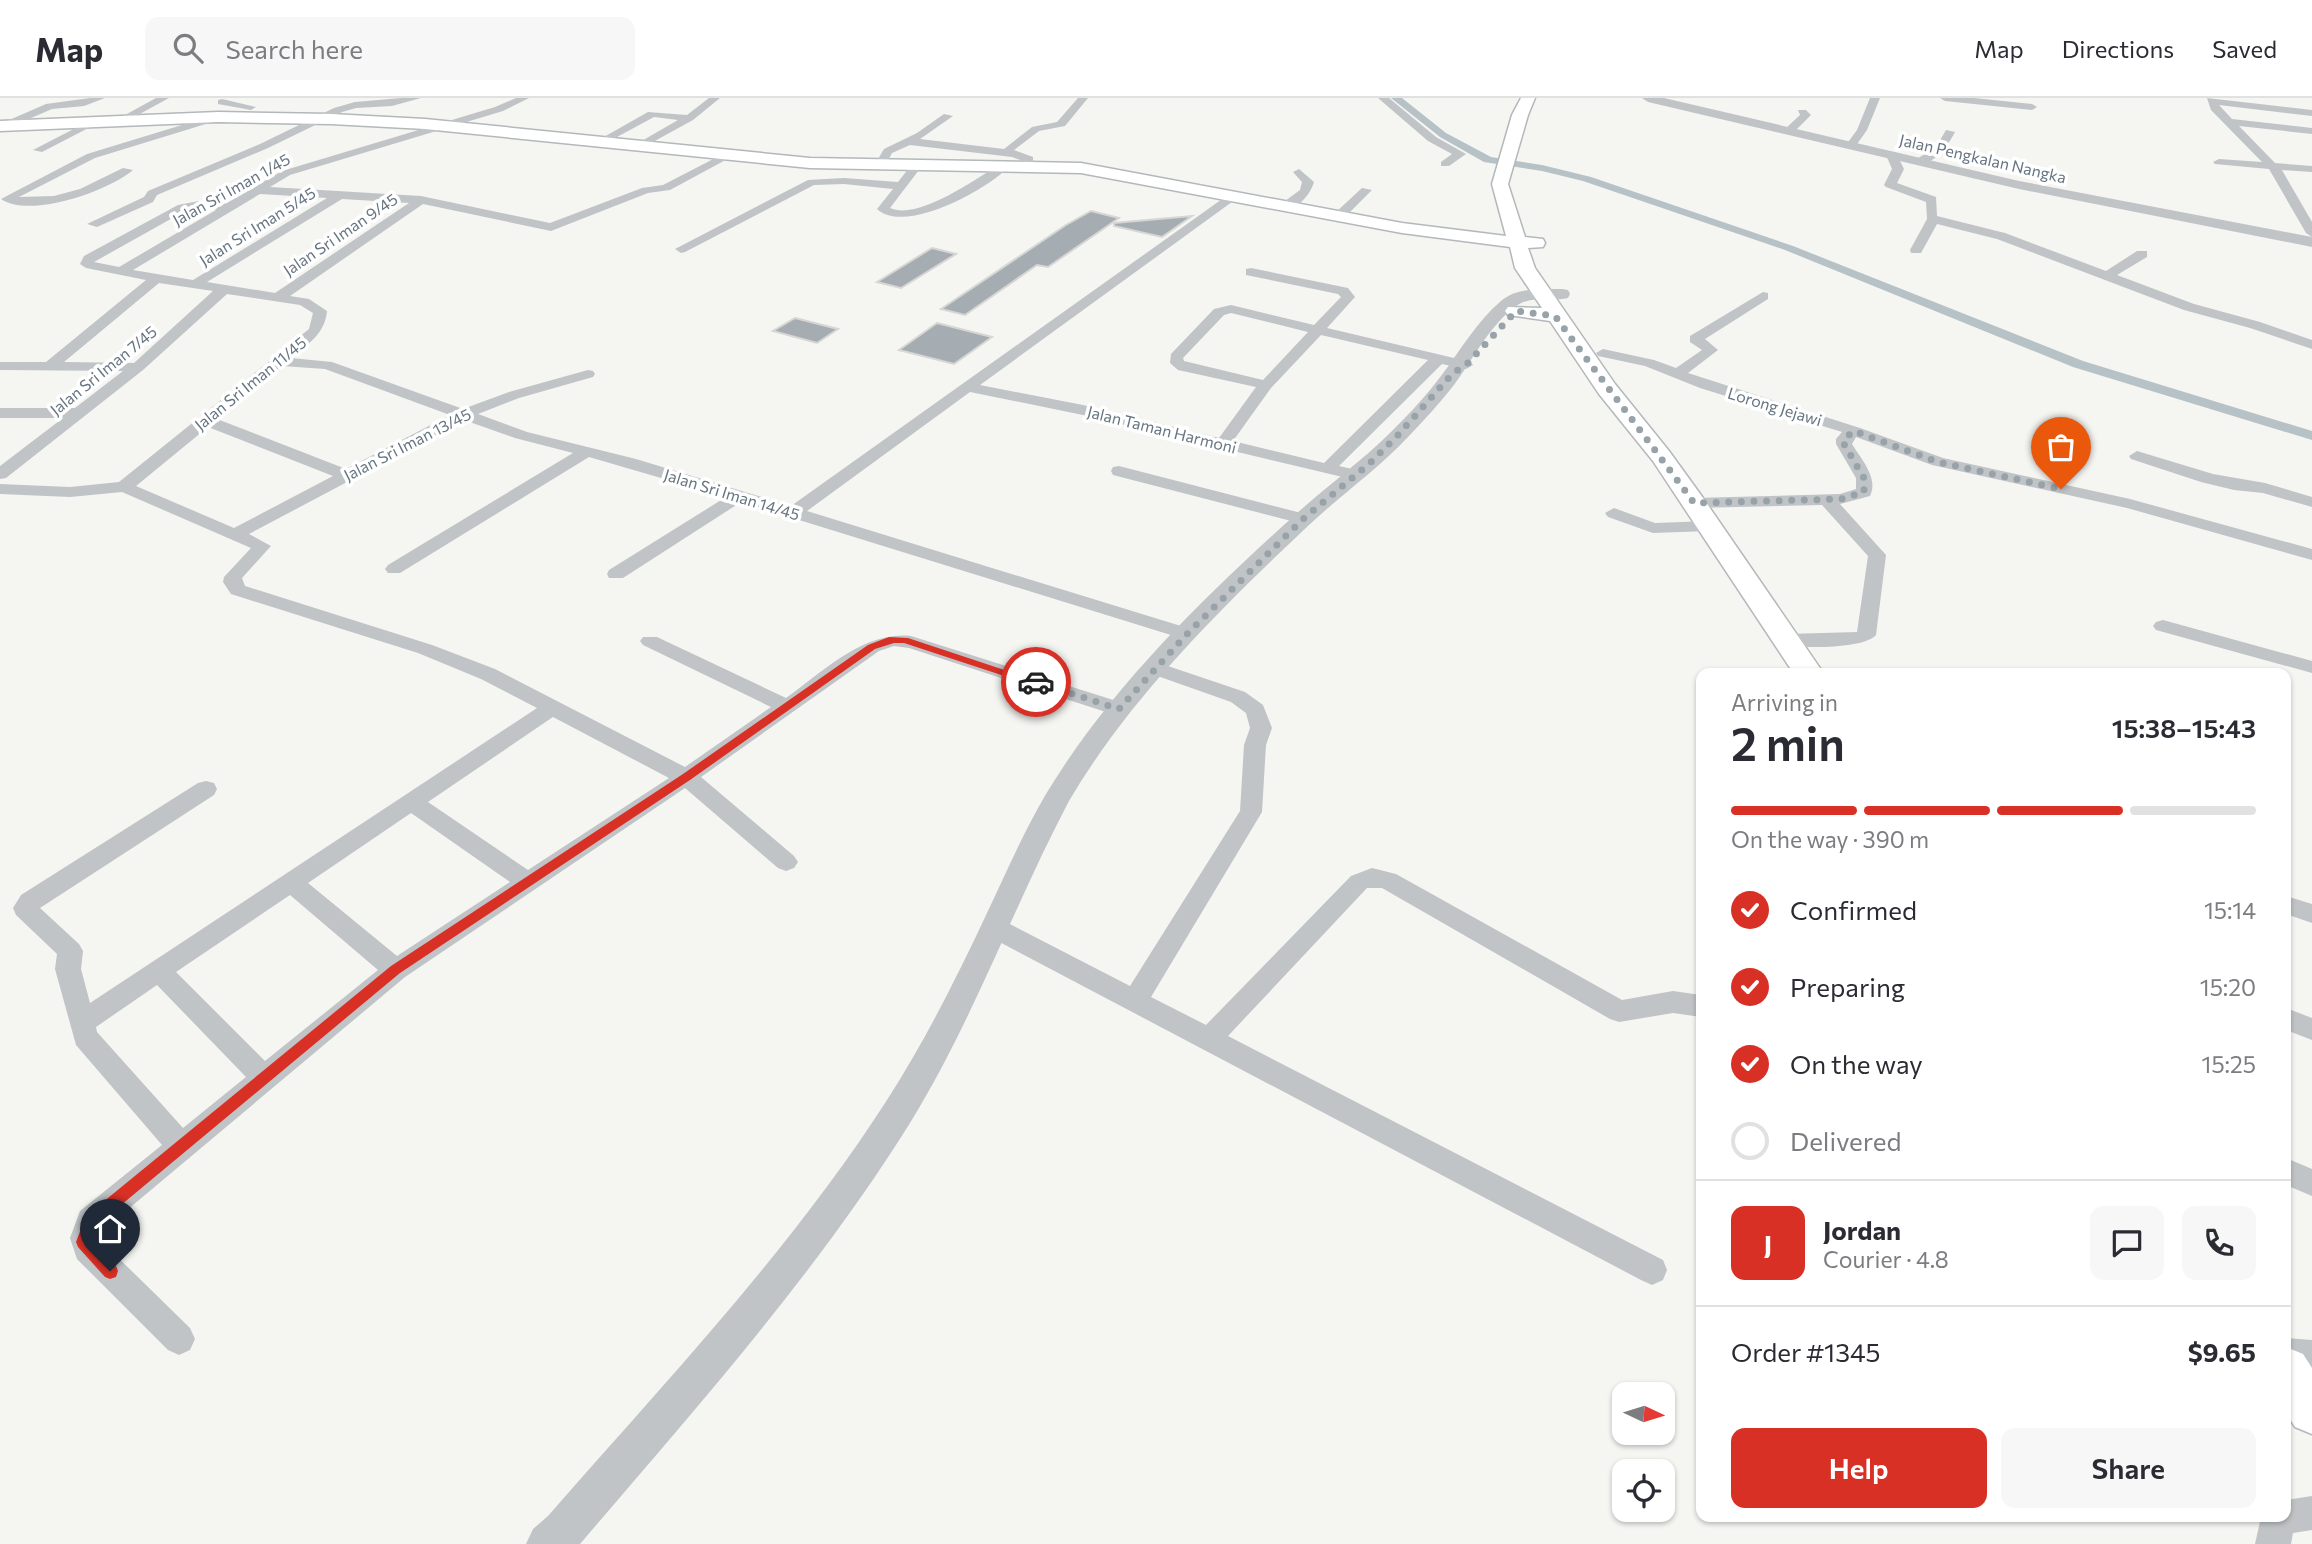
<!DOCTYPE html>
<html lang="en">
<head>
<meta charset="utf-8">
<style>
  :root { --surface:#fff; --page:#f7f7f7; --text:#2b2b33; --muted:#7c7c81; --line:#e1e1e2; --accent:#d93025 }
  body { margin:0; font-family:Commissioner,sans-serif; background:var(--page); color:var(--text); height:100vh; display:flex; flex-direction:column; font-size:26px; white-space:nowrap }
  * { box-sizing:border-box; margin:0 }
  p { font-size:23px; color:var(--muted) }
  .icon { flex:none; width:38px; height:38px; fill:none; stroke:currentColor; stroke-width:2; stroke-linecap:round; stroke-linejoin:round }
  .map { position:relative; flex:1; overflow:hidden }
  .panel { position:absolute; left:1696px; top:570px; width:595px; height:854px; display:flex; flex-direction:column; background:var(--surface); border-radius:14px; box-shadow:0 2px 5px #0004 }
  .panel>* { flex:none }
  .needle { width:46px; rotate:94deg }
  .buttons { position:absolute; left:1612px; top:1284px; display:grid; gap:14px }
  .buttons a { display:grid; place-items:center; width:63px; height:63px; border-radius:14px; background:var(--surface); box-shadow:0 2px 5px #0004; font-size:35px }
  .pin { position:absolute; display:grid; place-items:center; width:60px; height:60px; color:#fff; margin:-72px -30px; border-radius:50% 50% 50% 0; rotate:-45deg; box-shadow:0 0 7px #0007 }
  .pin .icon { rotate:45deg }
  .courier { position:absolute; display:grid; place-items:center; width:70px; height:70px; margin:-35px; border:5px solid #d93025; border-radius:50%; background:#fff; color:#222; box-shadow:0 2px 9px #0007 }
  .headline em { font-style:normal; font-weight:600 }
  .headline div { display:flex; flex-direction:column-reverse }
  .headline { display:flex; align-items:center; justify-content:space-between; height:119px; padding:0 35px }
  h1 { font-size:46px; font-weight:600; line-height:52px }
  .bar { display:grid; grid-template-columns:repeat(4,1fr); gap:10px 7px; align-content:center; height:84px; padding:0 35px }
  .bar i { height:9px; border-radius:5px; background:var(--line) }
  .bar .current { background:var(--accent) }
  .bar p { grid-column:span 4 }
  .line { display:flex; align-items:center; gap:18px; padding:0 35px; border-top:2px solid var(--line) }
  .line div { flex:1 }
  .round { display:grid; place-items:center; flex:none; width:74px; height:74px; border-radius:14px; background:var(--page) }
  ol { padding:0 35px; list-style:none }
  li { display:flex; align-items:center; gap:21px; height:77px }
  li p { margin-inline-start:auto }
  li .icon { padding:7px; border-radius:50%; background:var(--accent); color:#fff; stroke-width:4 }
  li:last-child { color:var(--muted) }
  li i { width:38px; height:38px; border:4px solid var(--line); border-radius:50% }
  .button { display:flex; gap:14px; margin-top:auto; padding:14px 35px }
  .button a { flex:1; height:80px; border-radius:14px; background:var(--accent); color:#fff; font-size:28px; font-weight:600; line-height:80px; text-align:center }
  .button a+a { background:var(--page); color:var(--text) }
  header { display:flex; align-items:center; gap:42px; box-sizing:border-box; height:98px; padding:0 35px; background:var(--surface); border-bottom:2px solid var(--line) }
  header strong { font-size:33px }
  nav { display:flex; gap:38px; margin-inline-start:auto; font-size:24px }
  .search { width:490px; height:63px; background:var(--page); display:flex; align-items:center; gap:18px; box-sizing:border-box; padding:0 24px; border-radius:14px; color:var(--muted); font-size:26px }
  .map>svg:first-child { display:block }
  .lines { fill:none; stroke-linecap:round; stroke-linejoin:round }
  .canal { fill:#b7c2c6; fill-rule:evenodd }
  .building { fill:#a6adb2; stroke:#d6d6d4; stroke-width:2 }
  .secondary-casing { stroke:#b3b8bb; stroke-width:3 }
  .minor { fill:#c0c4c7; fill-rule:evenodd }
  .tertiary { fill:#c0c4c7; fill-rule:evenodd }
  .secondary { fill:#fff; fill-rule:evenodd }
  .route { fill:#d93025 }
  .done { stroke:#98a2a9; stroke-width:7; stroke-dasharray:0 12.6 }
  .labels { text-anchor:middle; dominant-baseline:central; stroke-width:7; stroke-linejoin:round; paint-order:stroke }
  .far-street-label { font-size:16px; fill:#667581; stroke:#fff }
</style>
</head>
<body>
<header>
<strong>Map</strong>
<div class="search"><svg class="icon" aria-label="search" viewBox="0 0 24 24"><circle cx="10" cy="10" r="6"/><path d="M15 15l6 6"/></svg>Search here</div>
<nav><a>Map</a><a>Directions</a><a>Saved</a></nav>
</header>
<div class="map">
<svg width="2312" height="1446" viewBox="0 0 2312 1446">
  <rect width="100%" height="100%" fill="#f5f5f2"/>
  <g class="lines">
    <!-- canal -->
    <polygon class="canal" points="1391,0 1402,0 1446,35 1491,59 1542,67 1591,79 1793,148 2083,263 2312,333 2312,342 2073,269 1785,152 1583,83 1542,73 1484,64 1440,39"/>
  </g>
  <!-- building -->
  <g class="building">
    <polygon points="1091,113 1119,120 1048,169 1037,167 965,217 941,211 1066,127"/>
    <polygon points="1192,118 1162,139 1114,128 1114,125"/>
    <polygon points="932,150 956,156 901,190 877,184"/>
    <polygon points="795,220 838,231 817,245 773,233"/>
    <polygon points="937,225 992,239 954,266 899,252"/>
  </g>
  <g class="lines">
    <!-- secondary casing -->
    <g class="secondary-casing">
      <g id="secondary">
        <polygon points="1521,0 1535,0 1528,17 1508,86 1525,139 1543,141 1545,145 1543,149 1528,150 1535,170 1615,286 1669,353 1703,400 1824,576 1794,576 1653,363 1599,296 1550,223 1508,217 1505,213 1508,209 1542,210 1515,170 1510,149 1402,135 1081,75 810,70 425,31 331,26 218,24 0,33 0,23 218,14 331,16 425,21 810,60 1081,65 1402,125 1506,138 1492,86 1512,17"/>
        <polygon points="2286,1249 2303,1256 2312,1270 2312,1336 2295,1329 2286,1315"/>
      </g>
    </g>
    <!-- minor -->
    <g class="minor">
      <polygon points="90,0 105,0 84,8 52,11 8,30 0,30 0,26 46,6"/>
      <polygon points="156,0 169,0 125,24 116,22"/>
      <polygon points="401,0 421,0 392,8 356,10 342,14 268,50 157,97 153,104 97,129 87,126 144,99 148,93 260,46 334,10 355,4"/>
      <path d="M516,0H529L503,13L290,77L270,89L421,98L550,125L642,90L663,87L723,56L733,58L670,92L648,95L551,133L423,106L290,198L309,201L327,213C325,236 308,246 291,260L332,264L463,311L509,294L588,272L593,273L595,276L593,279L519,300L478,316L527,334L636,361L791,408L1232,94L1238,98L1236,101L980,287L1083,307L1219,340L1256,289L1178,272L1170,265L1171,256L1214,211L1231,207L1314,227L1341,199L1338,196L1246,177V171L1251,170L1348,190L1355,199L1327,230L1471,264L1473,267L1466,271L1442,266L1339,368L1361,373L1363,377L1355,382L1083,317L970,294L807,413L1194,532L1197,536L1194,540L1187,542L741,404L623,480H609L607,476L609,472L726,399L589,359L400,475H388L385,471L388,467L573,355L515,340L464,322L249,436L271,448L242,480L245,488L432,547L495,571L685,669L771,609L643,547L640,543L643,539H657L786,600C823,574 863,533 911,538L1126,606L1129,611L1126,616H1112L909,550L894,548L879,553L701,679L794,758L798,764L794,770L786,773L778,770L685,690L405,879L102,1133L100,1142L190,1230L195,1241L190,1252L179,1257L168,1252L77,1161L70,1140L80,1113L162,1047L76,947L55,871L57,856L16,817L13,810L21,797L198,685L206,683L214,685L217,691L214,697L40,810L79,846L83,853L81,871L90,905L537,610L481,581L418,555L231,496L223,484L224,479L251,450L122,394L70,399L0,396V386L70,389L119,384L309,231L313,215L300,207L227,196L143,272L6,380L0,381V368L63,320H0V310H75L123,273L0,272V264H46L146,182L86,170L80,166L84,158L178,107L199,103L227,105L282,73L495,9ZM260,96L327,100L193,182L133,172ZM342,101L409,105L275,195L207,184ZM199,111L216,112L119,169L94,164L185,113ZM159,185L213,193L134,265L64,264ZM1231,215L1308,234L1263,282L1184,263L1183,260L1224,217ZM1321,237L1428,262L1324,365L1233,343L1271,290ZM282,268L325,271L450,317L346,371L217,321ZM208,329L333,378L234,430L136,388ZM553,619L669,680L528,772L428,704ZM411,715L510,784L397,858L308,785ZM290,797L378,872L265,963L176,874ZM157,887L246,979L183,1030L97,934L96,929Z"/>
      <polygon points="709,0 720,0 693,22 642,50 633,48 678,22 654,19 604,46 595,44 648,14 687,17"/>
      <polygon points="1078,0 1088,0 1065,28 1039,33 1014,52 1033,59 1033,71 1025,71 1023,63 1012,59 910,47 892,55 884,70 874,68 884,51 917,35 944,16 953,18 920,41 1004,51 1032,29 1057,24"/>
      <polygon points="1378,0 1389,0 1436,39 1466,56 1449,68 1441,68 1441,64 1452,56 1428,43"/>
      <polygon points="1870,0 1880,0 1867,32 1855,49 1847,49 1846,47 1857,32"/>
      <polygon points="1940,0 1974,0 2032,6 2037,9 2032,12 1945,3"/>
      <polygon points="2207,0 2312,12 2312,18 2219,7 2232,21 2312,30 2312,36 2239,28 2275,65 2312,68 2312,74 2282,72 2312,124 2312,139 2306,135 2269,71 2215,66 2213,64 2219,61 2262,64 2211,12"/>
      <polygon points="222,1 256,9 251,12 218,6 218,2"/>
      <polygon points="1798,12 1806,12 1811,17 1793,35 1785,35 1785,31 1800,17"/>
      <path d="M218,16L223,19L222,21L95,60L19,99L54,98L80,91L123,70L133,72C109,93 29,121 1,101L87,56Z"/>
      <polygon points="91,22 100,24 42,54 33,52"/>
      <path d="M1946,32L1955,34C1947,49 1934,68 1915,66V62L1936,49Z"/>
      <polygon points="1888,55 1896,55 1904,71 1897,85 1936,99 1937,118 2005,135 2106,173 2137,153 2147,153 2147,159 2117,177 2194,206 2260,224 2312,242 2312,251 2250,230 2184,212 1997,141 1937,126 1921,155 1911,155 1910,152 1927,121 1926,104 1886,89 1884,87 1892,71 1886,57"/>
      <path d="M912,66L922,68L890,110C918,123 975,81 999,67L1009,69C986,92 905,137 877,111L893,91L844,86L814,87L685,154L681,155L675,151L808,82L844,80L898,84Z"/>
      <path d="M1299,71L1314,84C1310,98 1296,113 1281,112V106L1300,92L1302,84L1293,74Z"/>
      <polygon points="1362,90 1372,92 1343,121 1335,121 1335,115"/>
      <path d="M1763,194L1768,195V201L1705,241L1718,252L1688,275L1860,330L1943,360L2130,401L2312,451V462L2127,410L1932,367L1856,339L1852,346C1861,361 1879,380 1870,398L1840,406L1886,457L1876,537C1865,551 1798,551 1780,546L1777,542L1780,538L1787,536L1857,534L1868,458L1822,407L1694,410L1685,405L1694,400L1840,396L1856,391V380L1836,346V341L1842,334L1700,290L1645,268L1598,258L1596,255L1603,251L1654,262L1676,270L1702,252L1690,244V238Z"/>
      <polygon points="2137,353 2213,376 2265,385 2312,399 2312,409 2263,395 2234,392 2201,384 2131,361 2129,358"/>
      <polygon points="1119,368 1309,417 1312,421 1303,426 1113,377 1111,373 1113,369"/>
      <polygon points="1614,410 1655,425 1709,423 1718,428 1709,433 1653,435 1608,419 1605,415"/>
      <polygon points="2163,522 2312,563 2312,575 2156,532 2153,528 2156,524"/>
      <polygon points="1156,564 1245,594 1263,607 1272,630 1266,647 1262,714 1151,899 1206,927 1351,778 1372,770 1396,776 1622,902 1673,893 1701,897 1701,919 1673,915 1619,924 1610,921 1382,790 1367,790 1228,938 1663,1162 1667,1172 1663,1182 1652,1187 1641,1182 986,837 983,830 986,823 995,820 1004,823 1130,888 1240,713 1244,647 1250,630 1246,615 1231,604 1149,575 1146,570 1149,565"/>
      <polygon points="2286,798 2312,806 2312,825 2286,816"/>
      <polygon points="2286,910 2312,920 2312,942 2286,932"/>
      <polygon points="2286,1060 2312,1071 2312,1098 2286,1087"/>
      <polygon points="2286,1240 2312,1242 2312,1274 2286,1272"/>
      <polygon points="2312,1398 2312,1432 2293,1435 2291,1446 2255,1446 2261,1419 2286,1419 2286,1402"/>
    </g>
    <!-- tertiary -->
    <g class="tertiary">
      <polygon points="1642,0 1664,0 2019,83 2312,139 2312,149 2019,91 1648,4"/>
      <path d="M1562,191L1568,192L1570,196L1568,200C1550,204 1532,197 1516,208C1490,227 1473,261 1454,287C1440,305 1424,322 1408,339C1378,371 1341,397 1309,427C1222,509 1130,599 1069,703C1013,809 973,923 910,1025C815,1177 696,1310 580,1446H526L533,1431L548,1418C665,1284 790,1153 887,1002C925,943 957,879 987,815C1006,775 1023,735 1046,696C1110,590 1204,499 1296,416C1327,388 1362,363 1392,333C1409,316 1427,297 1441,278C1460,253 1477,223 1501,203C1518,189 1541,191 1562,191Z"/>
    </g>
    <!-- secondary -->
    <use href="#secondary" class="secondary"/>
  </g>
  <!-- route -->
  <polygon class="route" points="889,539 908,540 1041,584 1032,587 904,545 894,545 875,551 690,682 400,875 97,1127 92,1142 116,1168 118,1173 116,1179 110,1181 105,1179 78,1149 76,1144 86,1118 391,868 683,676 868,547"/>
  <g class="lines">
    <!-- done -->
    <path class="done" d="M1036,584L1119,611L1187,536L1303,421L1370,365L1398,337L1453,275L1466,267L1516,213L1555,218C1601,281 1648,342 1694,405L1841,401L1864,394V380L1844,346V341L1854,333L1938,364L2061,391"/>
  </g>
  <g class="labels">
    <!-- far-street labels -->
    <g class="far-street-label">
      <text transform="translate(1983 60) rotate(13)">Jalan Pengkalan Nangka</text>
      <text transform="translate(231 91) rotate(-29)">Jalan Sri Iman 1/45</text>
      <text transform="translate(257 128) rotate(-32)">Jalan Sri Iman 5/45</text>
      <text transform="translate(340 136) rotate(-34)">Jalan Sri Iman 9/45</text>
      <text transform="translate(103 272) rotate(-39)">Jalan Sri Iman 7/45</text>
      <text transform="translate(250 285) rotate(-39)">Jalan Sri Iman 11/45</text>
      <text transform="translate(1775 308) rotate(17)">Lorong Jejawi</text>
      <text transform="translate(1162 331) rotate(14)">Jalan Taman Harmoni</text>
      <text transform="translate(407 346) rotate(-27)">Jalan Sri Iman 13/45</text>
      <text transform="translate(732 396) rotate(17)">Jalan Sri Iman 14/45</text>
    </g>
  </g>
</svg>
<div class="buttons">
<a><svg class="needle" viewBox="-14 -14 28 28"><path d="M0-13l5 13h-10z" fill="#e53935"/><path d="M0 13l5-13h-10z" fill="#7c7c81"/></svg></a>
<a><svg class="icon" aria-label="locate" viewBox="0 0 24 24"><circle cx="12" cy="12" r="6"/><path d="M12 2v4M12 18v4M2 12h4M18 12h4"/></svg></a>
</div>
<div class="pin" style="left:2061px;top:391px;background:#ea580c"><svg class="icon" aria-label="bag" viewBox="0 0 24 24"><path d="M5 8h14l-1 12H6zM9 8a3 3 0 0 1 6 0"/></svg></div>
<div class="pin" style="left:110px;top:1173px;background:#1f2937"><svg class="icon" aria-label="home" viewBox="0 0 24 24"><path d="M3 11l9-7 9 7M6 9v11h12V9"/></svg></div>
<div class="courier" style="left:1036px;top:584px"><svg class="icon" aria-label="car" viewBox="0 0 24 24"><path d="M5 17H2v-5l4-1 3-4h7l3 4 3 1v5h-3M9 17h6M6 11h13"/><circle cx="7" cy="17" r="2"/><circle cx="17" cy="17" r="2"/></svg></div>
<section class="panel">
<div class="headline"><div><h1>2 min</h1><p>Arriving in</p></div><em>15:38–15:43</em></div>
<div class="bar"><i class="current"></i><i class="current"></i><i class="current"></i><i></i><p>On the way · 390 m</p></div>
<ol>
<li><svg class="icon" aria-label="check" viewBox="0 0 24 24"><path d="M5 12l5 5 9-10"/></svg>Confirmed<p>15:14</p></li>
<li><svg class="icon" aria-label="check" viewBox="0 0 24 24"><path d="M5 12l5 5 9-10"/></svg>Preparing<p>15:20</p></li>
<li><svg class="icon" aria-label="check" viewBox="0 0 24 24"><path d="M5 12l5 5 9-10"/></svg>On the way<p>15:25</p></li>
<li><i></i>Delivered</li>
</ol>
<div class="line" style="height:126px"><b class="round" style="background:var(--accent);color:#fff">J</b><div><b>Jordan</b><p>Courier · 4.8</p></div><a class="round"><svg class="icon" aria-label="chat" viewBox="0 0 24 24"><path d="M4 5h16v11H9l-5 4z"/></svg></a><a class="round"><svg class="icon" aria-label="phone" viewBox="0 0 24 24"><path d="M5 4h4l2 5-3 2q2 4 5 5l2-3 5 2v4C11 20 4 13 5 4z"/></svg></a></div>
<div class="line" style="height:91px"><div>Order #1345</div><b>$9.65</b></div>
<div class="button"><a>Help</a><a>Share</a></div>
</section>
</div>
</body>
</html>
